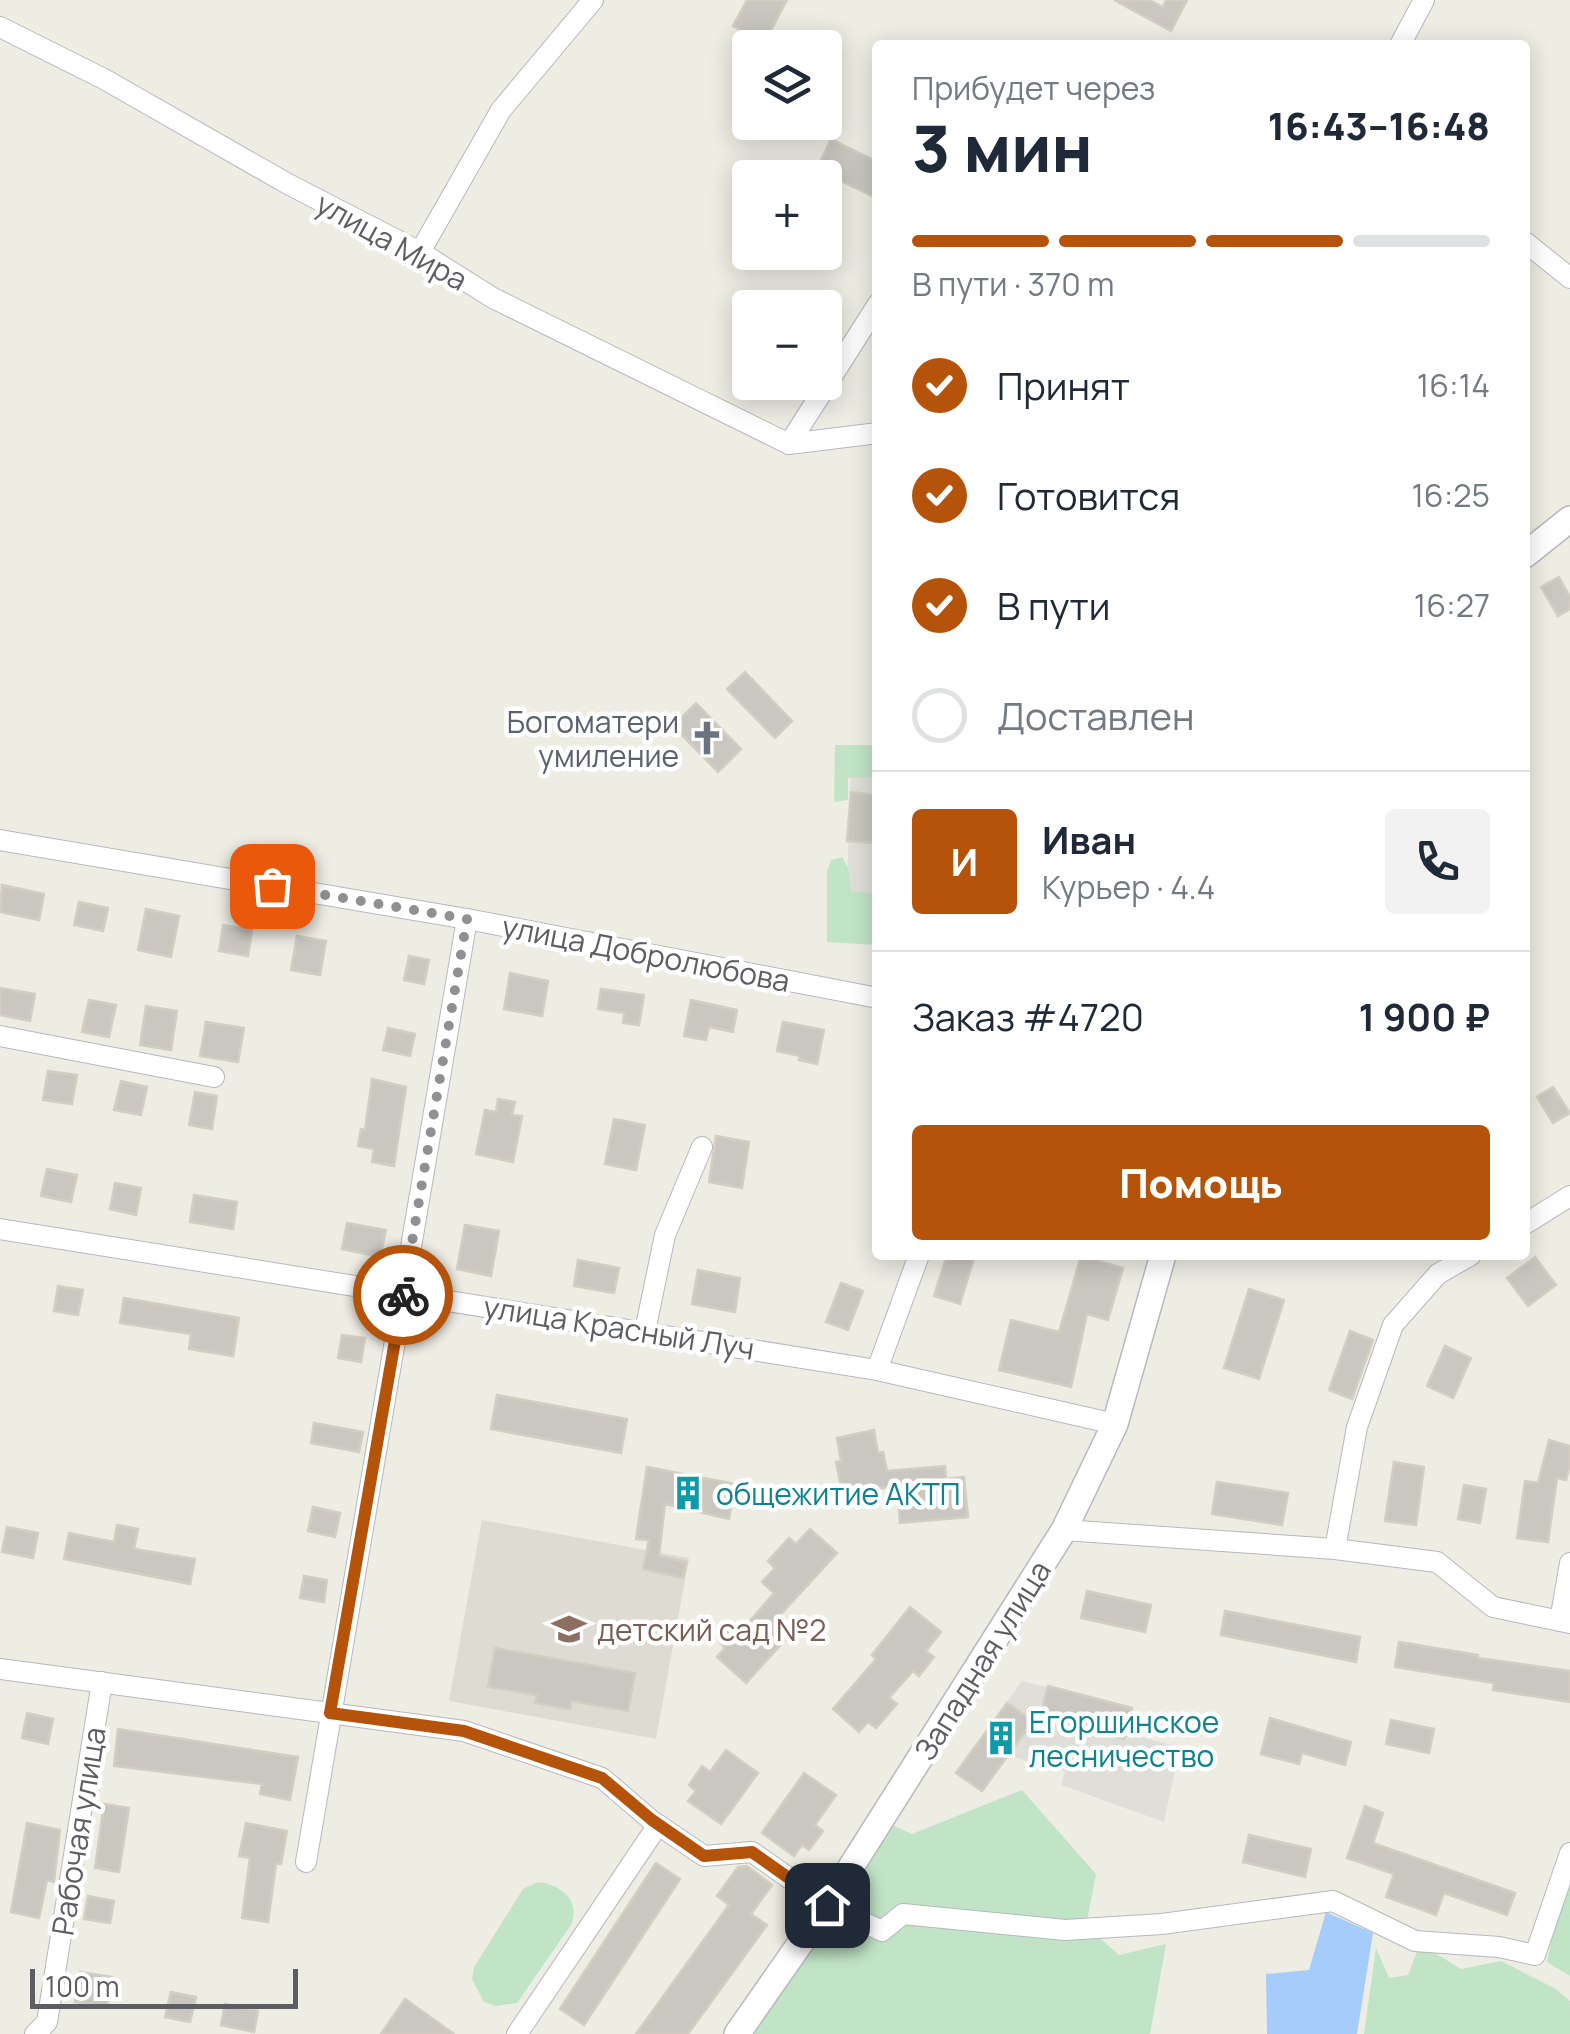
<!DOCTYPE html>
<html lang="ru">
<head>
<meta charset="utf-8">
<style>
  :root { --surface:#fff; --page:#f2f2f3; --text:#1f2937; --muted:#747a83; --line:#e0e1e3; --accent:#b45309 }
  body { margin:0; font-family:Manrope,sans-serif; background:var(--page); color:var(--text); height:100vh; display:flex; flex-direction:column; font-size:38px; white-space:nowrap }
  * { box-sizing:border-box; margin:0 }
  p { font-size:32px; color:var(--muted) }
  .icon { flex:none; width:55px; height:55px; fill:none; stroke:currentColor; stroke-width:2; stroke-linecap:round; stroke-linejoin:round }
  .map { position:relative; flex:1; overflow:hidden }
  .side { position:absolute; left:872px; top:40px; width:658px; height:1220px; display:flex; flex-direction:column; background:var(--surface); border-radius:10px; box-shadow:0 5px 25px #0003 }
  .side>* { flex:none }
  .buttons { position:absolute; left:732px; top:30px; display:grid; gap:20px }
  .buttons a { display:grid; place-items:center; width:110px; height:110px; border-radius:10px; background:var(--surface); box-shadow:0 5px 25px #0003; font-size:50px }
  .scale { position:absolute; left:30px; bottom:25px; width:268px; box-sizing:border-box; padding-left:10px; border:5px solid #5c5e64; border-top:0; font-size:28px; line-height:35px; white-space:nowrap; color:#5c5e64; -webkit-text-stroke:8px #fff; paint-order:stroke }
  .pin { position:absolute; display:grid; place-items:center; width:85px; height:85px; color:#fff; margin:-42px; border-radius:20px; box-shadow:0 5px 15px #0006 }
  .courier { position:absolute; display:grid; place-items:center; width:100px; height:100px; margin:-50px; border:8px solid #b45309; border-radius:50%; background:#fff; color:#222; box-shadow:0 2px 12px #0007 }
  .headline em { font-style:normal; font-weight:800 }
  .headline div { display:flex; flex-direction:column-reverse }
  .headline { display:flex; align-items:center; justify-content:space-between; height:170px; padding:0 40px }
  h1 { font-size:65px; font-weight:800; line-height:75px }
  .bar { display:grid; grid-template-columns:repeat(4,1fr); gap:15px 10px; align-content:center; height:120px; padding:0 40px }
  .bar i { height:12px; border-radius:8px; background:var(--line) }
  .bar .selected { background:var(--accent) }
  .bar p { grid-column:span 4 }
  .line { display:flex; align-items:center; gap:25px; padding:0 40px; border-top:2px solid var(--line) }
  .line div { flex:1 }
  .round { display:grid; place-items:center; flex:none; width:105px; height:105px; border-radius:10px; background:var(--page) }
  ol { padding:0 40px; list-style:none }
  li { display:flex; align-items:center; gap:30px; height:110px }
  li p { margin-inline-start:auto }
  li .icon { padding:10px; border-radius:50%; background:var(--accent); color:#fff; stroke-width:4 }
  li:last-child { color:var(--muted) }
  li i { width:55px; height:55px; border:5px solid var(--line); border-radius:50% }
  .cta { display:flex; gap:20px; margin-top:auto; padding:20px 40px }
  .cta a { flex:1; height:115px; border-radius:10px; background:var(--accent); color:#fff; font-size:40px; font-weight:800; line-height:115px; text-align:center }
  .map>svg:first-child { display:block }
  .industrial { fill:#e0ded8 }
  .education { fill:#dedcd2 }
  .green { fill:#c1e4c6 }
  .water { fill:#a6ccfb }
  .building { fill:#cac7c1; stroke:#d2cfc2; stroke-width:2.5 }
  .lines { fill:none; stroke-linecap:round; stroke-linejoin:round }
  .minor-casing { stroke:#b6b8bd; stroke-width:22 }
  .tertiary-casing { stroke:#b6b8bd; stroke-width:28 }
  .minor { stroke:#fff; stroke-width:20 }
  .tertiary { stroke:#fff; stroke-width:25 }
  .done { stroke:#8f9091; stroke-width:10; stroke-dasharray:0 18 }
  .route { stroke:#b45309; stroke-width:12 }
  .labels { text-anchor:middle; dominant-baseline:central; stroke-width:9; stroke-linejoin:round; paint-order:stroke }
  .street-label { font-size:30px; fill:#5c5e64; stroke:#fff }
  .worship-label { font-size:30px; fill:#5b616d; stroke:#fff; text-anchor:end }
  .culture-label { font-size:30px; fill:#0d838f; stroke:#fff; text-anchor:start }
  .education-label { font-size:30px; fill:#785e54; stroke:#fff; text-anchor:start }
</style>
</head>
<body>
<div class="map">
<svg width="1570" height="2034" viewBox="0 0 1570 2034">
  <rect width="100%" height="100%" fill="#eeede4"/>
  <!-- industrial -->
  <g class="industrial">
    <polygon points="851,762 877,763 877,916 846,915"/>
    <polygon points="1022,1681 1132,1708 1126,1733 1180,1747 1164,1822 1061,1785 1065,1771 1008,1756 982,1791 956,1773"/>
  </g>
  <!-- education -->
  <polygon class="education" points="482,1520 689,1558 656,1739 449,1701"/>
  <!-- green -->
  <g class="green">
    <polygon points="835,745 877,745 878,777 848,778 848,800 834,802"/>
    <polygon points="842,857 848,868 851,892 877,893 877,945 827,942 827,872 831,860"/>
    <polygon points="1022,1790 1096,1874 1086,1926 1119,1955 1166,1944 1150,2034 751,2034 888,1823 912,1834"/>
    <polygon points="1570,1879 1570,1976 1547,1962 1562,1882"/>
    <path d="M538,1882C561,1885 581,1900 571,1925L517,2003L496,2006L484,2002L472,1979L474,1967L523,1889Z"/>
    <polygon points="1420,1944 1461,1969 1501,1961 1556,1989 1570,2001 1570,2034 1364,2034 1376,1948 1389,1978 1408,1975"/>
  </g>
  <!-- water -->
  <polygon class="water" points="1326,1912 1373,1933 1357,2034 1267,2034 1266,1974 1309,1970"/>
  <!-- building -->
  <g class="building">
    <polygon points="747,0 787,0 764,43 733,26"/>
    <polygon points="1114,0 1149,0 1163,7 1166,0 1187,0 1171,31"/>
    <polygon points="831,139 878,162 878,199 817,169"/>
    <polygon points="1559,577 1570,597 1570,609 1558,616 1541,587"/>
    <polygon points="745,672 792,721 775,738 727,689"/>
    <polygon points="696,703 741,749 718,772 673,726"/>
    <polygon points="851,792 878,795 875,843 847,841"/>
    <polygon points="2,885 44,894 39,920 0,912"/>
    <polygon points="79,902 108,908 103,931 74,925"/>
    <polygon points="146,909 179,916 171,957 138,950"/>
    <polygon points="223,925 252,930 248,956 219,951"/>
    <polygon points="297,936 326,941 320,975 291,970"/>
    <polygon points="409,956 429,960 424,984 404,980"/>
    <polygon points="510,973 548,981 542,1016 504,1009"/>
    <polygon points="0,988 35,994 30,1021 0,1015"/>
    <polygon points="601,989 644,995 639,1025 623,1023 624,1013 598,1009"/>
    <polygon points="89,1000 116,1005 109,1037 82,1032"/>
    <polygon points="691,1000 737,1010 733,1032 709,1027 706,1040 684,1036"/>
    <polygon points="146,1006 177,1011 171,1050 140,1045"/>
    <polygon points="206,1022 244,1028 238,1062 200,1056"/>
    <polygon points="783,1022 824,1030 817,1064 799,1060 800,1056 777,1051"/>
    <polygon points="388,1028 415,1034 410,1056 383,1050"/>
    <polygon points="48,1071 77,1075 72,1104 43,1100"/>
    <polygon points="372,1079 406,1087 394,1166 372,1162 374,1149 358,1146 361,1129 365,1130"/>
    <polygon points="121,1081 147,1087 141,1115 114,1110"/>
    <polygon points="1553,1087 1570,1113 1553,1123 1537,1097"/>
    <polygon points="195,1092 217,1096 212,1129 189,1125"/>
    <polygon points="498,1099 515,1102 512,1115 522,1116 513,1162 476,1154 485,1110 496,1112"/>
    <polygon points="614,1119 645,1125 636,1170 605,1164"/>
    <polygon points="716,1136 749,1142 742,1188 709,1182"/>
    <polygon points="47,1169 77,1175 71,1202 41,1196"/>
    <polygon points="115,1183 141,1188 136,1215 110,1209"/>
    <polygon points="194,1195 237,1202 233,1229 190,1222"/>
    <polygon points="347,1223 386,1230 380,1257 342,1249"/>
    <polygon points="465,1225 499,1231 491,1276 457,1269"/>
    <polygon points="947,1255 975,1255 960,1304 934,1296"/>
    <polygon points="1081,1256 1123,1268 1108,1320 1087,1314 1071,1387 999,1370 1011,1320 1059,1332"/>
    <polygon points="1535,1257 1556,1285 1528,1306 1507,1278"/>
    <polygon points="578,1260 619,1268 614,1293 574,1286"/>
    <polygon points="698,1270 740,1278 735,1312 692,1304"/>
    <polygon points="841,1283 863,1291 848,1330 826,1322"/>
    <polygon points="58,1286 83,1290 78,1315 54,1311"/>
    <polygon points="1249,1289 1284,1300 1259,1379 1224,1368"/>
    <polygon points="124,1298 239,1318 233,1356 189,1349 191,1334 120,1323"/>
    <polygon points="1350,1331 1373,1340 1352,1399 1329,1390"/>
    <polygon points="342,1335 365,1338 361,1362 338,1358"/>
    <polygon points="1445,1346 1471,1358 1453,1398 1427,1386"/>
    <polygon points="497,1395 627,1419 621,1453 491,1429"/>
    <polygon points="314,1423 363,1432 359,1452 311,1443"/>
    <polygon points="874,1430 878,1453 883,1452 887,1471 945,1466 946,1479 964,1477 968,1517 900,1523 897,1485 843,1496 836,1462 841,1461 837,1438"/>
    <polygon points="1549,1440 1570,1446 1570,1464 1566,1480 1557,1478 1548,1542 1517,1538 1525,1481 1538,1483"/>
    <polygon points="1394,1462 1424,1467 1416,1525 1385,1521"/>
    <polygon points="647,1467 735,1484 729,1519 665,1504 659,1556 687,1562 683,1578 643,1569 649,1540 636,1539"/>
    <polygon points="1217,1482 1288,1493 1282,1525 1212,1514"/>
    <polygon points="1464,1485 1486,1489 1480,1523 1458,1519"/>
    <polygon points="313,1507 340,1513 335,1537 308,1531"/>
    <polygon points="117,1525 138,1529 134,1549 195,1559 190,1584 64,1559 69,1533 114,1542"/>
    <polygon points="7,1527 38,1533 33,1558 2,1552"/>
    <polygon points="810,1529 837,1553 772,1624 787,1638 746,1683 717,1657 725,1648 719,1641 735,1623 742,1630 774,1593 762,1582 775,1568 768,1561 789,1538 796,1544"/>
    <polygon points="304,1576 327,1580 324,1602 300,1598"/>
    <polygon points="1087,1591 1151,1605 1145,1632 1081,1618"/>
    <polygon points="910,1607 941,1632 926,1651 934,1657 919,1676 913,1671 889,1698 897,1704 876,1728 868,1722 859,1732 833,1709 876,1659 872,1655"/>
    <polygon points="1225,1611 1360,1637 1356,1662 1221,1635"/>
    <polygon points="1399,1642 1478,1655 1478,1658 1570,1671 1570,1702 1493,1690 1494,1683 1395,1667"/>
    <polygon points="495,1648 635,1673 628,1711 571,1701 570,1709 535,1703 537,1695 488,1687"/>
    <polygon points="1048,1686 1132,1708 1124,1739 1040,1717"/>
    <polygon points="1007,1703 1033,1721 982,1791 956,1773"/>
    <polygon points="27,1713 53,1719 48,1744 22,1738"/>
    <polygon points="1270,1718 1351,1742 1345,1765 1302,1753 1299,1764 1261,1754"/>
    <polygon points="1391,1720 1434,1729 1429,1753 1386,1744"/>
    <polygon points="118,1729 298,1757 290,1800 260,1794 262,1784 114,1766"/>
    <polygon points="726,1750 758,1773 721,1824 688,1801 696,1791 689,1785 702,1766 710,1772"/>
    <polygon points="804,1773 836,1795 815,1825 823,1831 809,1850 802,1845 794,1856 762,1833"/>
    <polygon points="104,1804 129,1808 119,1872 95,1868"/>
    <polygon points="1365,1806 1383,1813 1373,1843 1515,1893 1507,1915 1444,1893 1436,1915 1386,1897 1394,1874 1347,1858"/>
    <polygon points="27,1823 60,1830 54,1882 47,1880 39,1918 11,1912"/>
    <polygon points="246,1823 287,1831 281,1864 276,1864 268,1922 242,1918 250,1858 239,1856"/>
    <polygon points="1249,1835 1311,1849 1305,1877 1243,1862"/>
    <polygon points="656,1863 680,1879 584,2025 560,2009"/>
    <polygon points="747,1866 772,1885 751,1914 767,1925 688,2034 636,2034 729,1905 717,1896 738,1867"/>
    <polygon points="88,1896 114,1901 110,1923 84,1919"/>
    <polygon points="80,1972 112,1977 107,2007 75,2002"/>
    <polygon points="171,1992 196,1997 190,2022 165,2017"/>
    <polygon points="405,1999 454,2034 381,2034"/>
    <polygon points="225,2004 258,2011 254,2032 221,2025"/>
  </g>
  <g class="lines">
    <!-- minor casing -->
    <g class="minor-casing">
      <g id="minor">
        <polyline points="0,27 104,79 288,184 420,252 493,298 789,444"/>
        <polyline points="1400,45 1424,0"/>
        <polyline points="1525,242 1570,278"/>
        <polyline points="420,252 501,110 593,0"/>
        <polyline points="789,444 878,304"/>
        <polyline points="789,444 878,433"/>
        <polyline points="0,840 467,919 878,998"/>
        <polyline points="0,1036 214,1077"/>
        <polyline points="1525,1224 1570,1196"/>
        <polyline points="0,1229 877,1370 1115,1424"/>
        <polyline points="645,1331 665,1235 702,1147"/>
        <polyline points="877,1370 919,1255"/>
        <polyline points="1064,1530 1335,1549 1437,1562 1493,1607 1570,1623"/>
        <polyline points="1335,1549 1357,1427 1393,1325 1438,1274 1471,1255"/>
        <polyline points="1560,1621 1570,1563"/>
        <polyline points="0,1669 464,1731 602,1778 651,1820 704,1856 752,1852 827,1905 882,1931 903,1914 1065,1930 1162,1924 1333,1901 1415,1941 1499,1947 1535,1955 1570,1853"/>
        <polyline points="306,1862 467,919"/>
        <polyline points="35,2034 47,2022 102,1682"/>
        <polyline points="517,2034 658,1825"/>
      </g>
    </g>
    <!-- tertiary casing -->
    <g class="tertiary-casing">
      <g id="tertiary">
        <polyline points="1525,555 1570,519"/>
        <polyline points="737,2034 827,1905 1064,1530 1115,1424 1163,1255"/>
      </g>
    </g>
    <!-- minor -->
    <use href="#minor" class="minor"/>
    <!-- tertiary -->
    <use href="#tertiary" class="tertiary"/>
  </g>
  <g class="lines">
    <!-- done -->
    <polyline class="done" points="272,886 467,919 403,1295"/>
    <!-- route -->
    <polyline class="route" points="403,1295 330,1713 464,1731 602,1778 652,1820 704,1856 752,1852 827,1905"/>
  </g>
  <!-- icons -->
  <defs>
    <g id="church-bare" transform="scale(2.7)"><path d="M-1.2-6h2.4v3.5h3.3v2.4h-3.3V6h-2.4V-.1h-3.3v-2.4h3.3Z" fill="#6b7280" stroke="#fff" stroke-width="2.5" paint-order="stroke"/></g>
    <g id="building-bare" transform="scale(2.7)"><path d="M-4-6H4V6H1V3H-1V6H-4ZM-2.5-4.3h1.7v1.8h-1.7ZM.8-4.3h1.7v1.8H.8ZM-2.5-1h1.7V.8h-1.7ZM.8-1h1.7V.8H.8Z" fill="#0f9aa8" stroke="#fff" stroke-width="2.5" paint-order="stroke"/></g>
    <g id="school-bare" transform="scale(2.7)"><path d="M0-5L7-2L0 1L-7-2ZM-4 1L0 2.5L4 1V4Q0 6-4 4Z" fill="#8d6e63" stroke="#fff" stroke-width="2.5" paint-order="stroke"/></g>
  </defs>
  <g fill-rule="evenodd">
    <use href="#church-bare" x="707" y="738"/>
    <use href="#building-bare" x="688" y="1493"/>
    <use href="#school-bare" x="569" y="1629"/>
    <use href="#building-bare" x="1001" y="1738"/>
  </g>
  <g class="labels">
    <!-- street labels -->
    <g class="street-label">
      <text transform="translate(392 241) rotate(29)">улица Мира</text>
      <text transform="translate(646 953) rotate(11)">улица Добролюбова</text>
      <text transform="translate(619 1327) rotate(9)">улица Красный Луч</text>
      <text transform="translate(982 1660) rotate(-58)">Западная улица</text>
      <text transform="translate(78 1831) rotate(-81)">Рабочая улица</text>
    </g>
    <!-- worship labels -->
    <g class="worship-label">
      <text x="679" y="721">Богоматери<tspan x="679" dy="34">умиление</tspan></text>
    </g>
    <!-- culture labels -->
    <g class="culture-label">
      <text x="716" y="1493">общежитие АКТП</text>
      <text x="1029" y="1721">Егоршинское<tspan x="1029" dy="34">лесничество</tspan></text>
    </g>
    <!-- education labels -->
    <g class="education-label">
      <text x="597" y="1629">детский сад №2</text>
    </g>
  </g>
</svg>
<div class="buttons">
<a><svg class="icon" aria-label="layers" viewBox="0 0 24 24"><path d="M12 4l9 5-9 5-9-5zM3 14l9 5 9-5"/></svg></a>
<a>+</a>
<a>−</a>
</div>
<div class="scale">100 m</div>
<div class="pin" style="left:272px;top:886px;background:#ea580c"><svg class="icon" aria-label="bag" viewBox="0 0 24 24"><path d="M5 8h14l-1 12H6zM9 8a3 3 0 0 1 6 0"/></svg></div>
<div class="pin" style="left:827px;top:1905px;background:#1f2937"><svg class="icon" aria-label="home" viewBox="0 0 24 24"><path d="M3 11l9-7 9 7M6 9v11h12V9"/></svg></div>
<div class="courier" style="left:403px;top:1295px"><svg class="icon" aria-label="bike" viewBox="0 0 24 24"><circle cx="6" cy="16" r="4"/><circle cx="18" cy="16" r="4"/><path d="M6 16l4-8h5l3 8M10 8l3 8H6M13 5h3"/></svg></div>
<section class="side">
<div class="headline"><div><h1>3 мин</h1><p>Прибудет через</p></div><em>16:43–16:48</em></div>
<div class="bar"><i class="selected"></i><i class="selected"></i><i class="selected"></i><i></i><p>В пути · 370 m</p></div>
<ol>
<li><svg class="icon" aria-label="check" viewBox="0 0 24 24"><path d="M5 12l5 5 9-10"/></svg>Принят<p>16:14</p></li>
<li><svg class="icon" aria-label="check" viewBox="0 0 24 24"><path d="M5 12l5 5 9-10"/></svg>Готовится<p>16:25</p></li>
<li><svg class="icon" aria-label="check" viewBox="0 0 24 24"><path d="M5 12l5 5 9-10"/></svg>В пути<p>16:27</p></li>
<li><i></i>Доставлен</li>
</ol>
<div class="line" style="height:180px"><b class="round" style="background:var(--accent);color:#fff">И</b><div><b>Иван</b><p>Курьер · 4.4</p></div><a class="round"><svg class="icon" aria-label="phone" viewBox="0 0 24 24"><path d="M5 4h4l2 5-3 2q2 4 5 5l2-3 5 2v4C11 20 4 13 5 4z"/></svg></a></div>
<div class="line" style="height:130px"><div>Заказ #4720</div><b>1 900 ₽</b></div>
<div class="cta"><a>Помощь</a></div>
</section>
</div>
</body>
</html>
